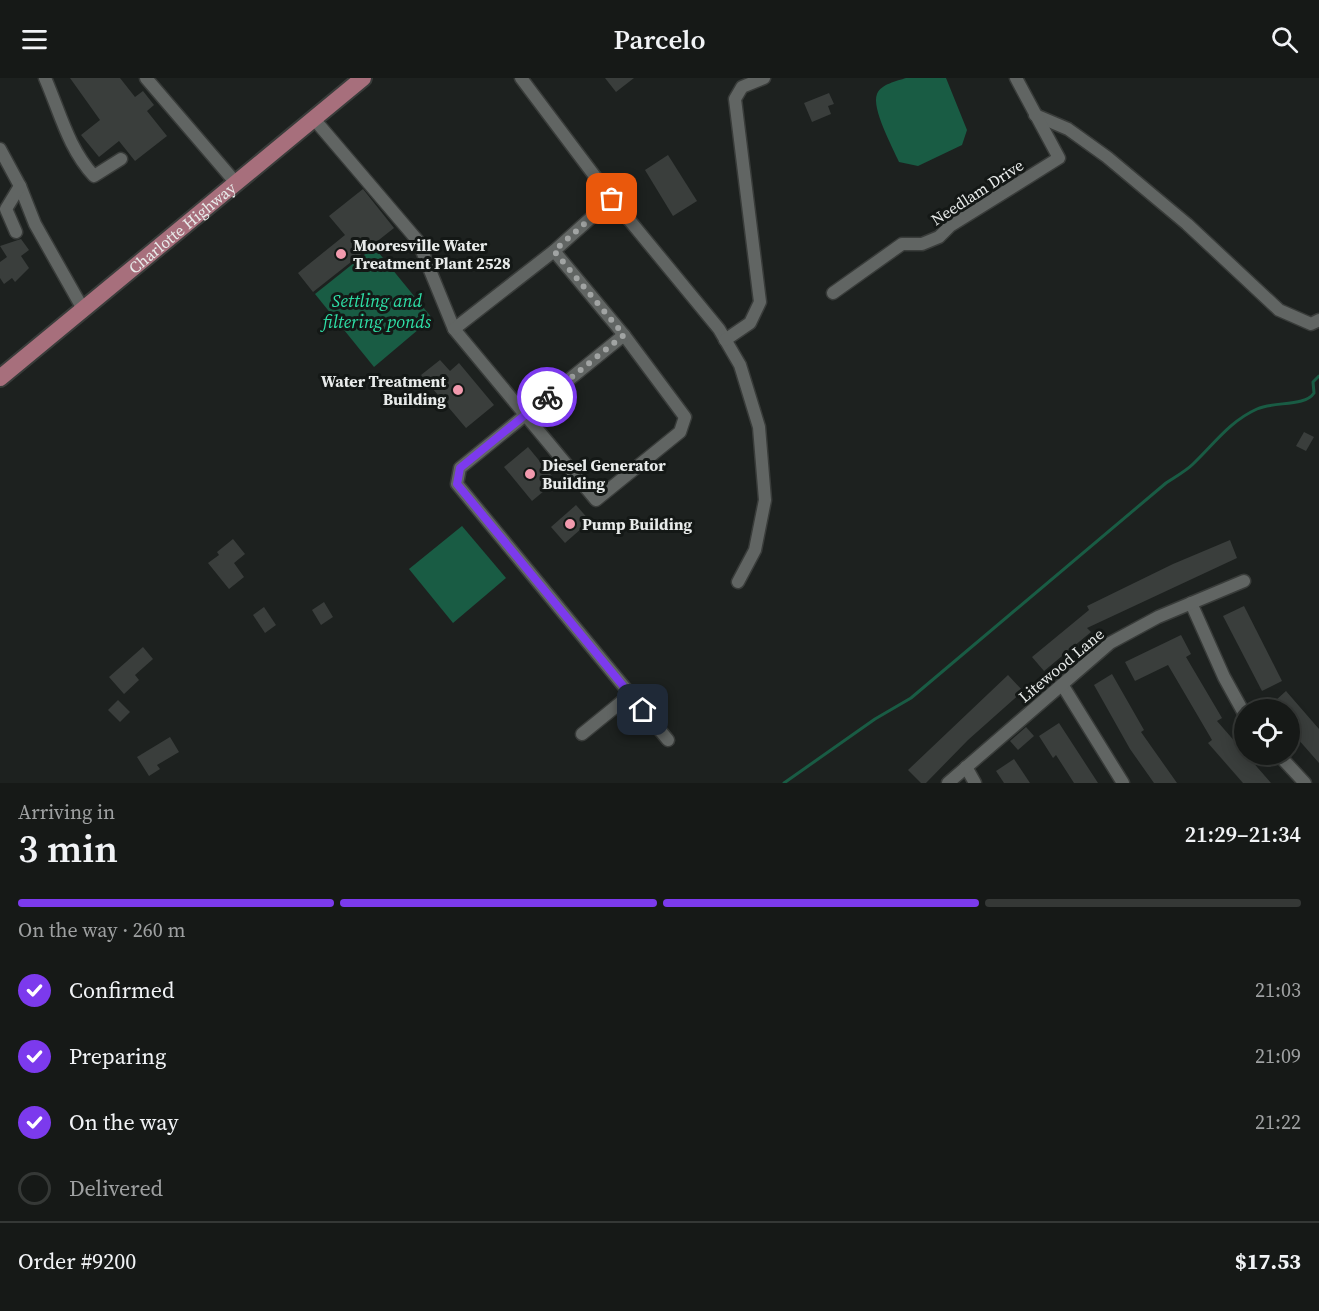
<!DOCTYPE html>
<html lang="en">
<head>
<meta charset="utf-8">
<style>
  :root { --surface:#161917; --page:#1f2220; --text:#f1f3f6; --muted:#9ea0a1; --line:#353836; --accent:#7c3aed }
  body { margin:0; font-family:"Source Serif 4",serif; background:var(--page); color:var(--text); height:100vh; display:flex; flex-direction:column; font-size:22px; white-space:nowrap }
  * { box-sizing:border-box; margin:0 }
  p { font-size:20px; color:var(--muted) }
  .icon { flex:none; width:33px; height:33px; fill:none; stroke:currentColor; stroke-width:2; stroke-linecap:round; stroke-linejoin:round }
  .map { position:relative; height:705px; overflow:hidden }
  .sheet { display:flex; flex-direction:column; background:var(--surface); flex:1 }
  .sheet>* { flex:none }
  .buttons { position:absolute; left:1234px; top:621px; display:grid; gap:12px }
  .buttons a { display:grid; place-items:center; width:66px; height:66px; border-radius:50%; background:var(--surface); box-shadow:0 3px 15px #0003,0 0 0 2px var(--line); font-size:30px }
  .pin { position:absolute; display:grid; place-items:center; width:51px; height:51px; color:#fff; margin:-26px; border-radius:12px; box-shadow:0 3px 9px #0006 }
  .courier { position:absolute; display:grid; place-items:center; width:60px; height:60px; margin:-30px; border:4px solid #7c3aed; border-radius:50%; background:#fff; color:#222; box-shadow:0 2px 8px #0007 }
  .headline em { font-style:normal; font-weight:600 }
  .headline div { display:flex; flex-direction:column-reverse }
  .headline { display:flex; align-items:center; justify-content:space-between; height:102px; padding:0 18px }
  h1 { font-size:39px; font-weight:600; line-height:45px }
  .bar { display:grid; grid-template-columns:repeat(4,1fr); gap:9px 6px; align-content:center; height:72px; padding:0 18px }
  .bar i { height:8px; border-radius:4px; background:var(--line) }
  .bar .active { background:var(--accent) }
  .bar p { grid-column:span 4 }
  .line { display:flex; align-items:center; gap:15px; padding:0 18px; border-top:2px solid var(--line) }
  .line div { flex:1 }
  ol { padding:0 18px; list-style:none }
  li { display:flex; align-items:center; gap:18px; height:66px }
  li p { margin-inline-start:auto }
  li .icon { padding:6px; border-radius:50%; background:var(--accent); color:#fff; stroke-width:4 }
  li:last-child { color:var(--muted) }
  li i { width:33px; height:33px; border:3px solid var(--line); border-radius:50% }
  header { display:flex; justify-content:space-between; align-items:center; height:78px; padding:0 18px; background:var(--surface); font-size:27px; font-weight:600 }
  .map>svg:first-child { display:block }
  .water { fill:#195c44 }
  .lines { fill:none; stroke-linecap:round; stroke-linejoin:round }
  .stream { stroke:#195c44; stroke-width:3 }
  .building { fill:#3a3e3c }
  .minor-casing { stroke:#393c3a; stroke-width:15 }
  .major-casing { stroke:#393c3a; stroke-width:20 }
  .minor { stroke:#616563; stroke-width:12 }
  .major { stroke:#a76f7c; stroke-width:16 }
  .done { stroke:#a1a4a3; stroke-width:6; stroke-dasharray:0 10.8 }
  .route { stroke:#7c3aed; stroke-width:8 }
  .poi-dot { fill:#f29aae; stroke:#141816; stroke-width:2 }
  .labels { text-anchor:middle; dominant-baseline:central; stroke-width:6; stroke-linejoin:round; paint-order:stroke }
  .street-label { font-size:16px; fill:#e8ebea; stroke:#141816 }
  .poi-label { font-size:16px; font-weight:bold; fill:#e8ebea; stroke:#141816; text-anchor:start }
  .water-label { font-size:18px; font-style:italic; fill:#2edfa6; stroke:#141816 }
</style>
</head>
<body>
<header><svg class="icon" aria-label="menu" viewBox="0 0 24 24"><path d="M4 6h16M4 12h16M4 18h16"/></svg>Parcelo<svg class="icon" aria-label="search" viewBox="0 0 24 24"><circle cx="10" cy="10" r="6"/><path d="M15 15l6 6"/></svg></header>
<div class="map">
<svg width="1319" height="705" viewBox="0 0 1319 705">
  <rect width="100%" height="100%" fill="#1d211f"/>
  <!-- water -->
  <g class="water">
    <path d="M906,0H946L967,52L962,67L918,88L899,84C893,70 871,30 877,16C881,6 897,3 906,0Z"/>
    <polygon points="374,169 432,240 374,289 315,216"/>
    <polygon points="462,448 506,500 453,545 409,491"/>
  </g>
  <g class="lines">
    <!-- stream -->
    <path class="stream" d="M784,705L875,641L911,620L1166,405C1175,399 1186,393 1193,386C1214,366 1230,343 1257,331C1274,323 1305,329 1314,315L1313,304L1319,298"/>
  </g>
  <!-- building -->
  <g class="building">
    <polygon points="70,0 120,0 135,19 143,13 154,27 147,33 167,58 135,83 119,63 99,79 81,57 100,42"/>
    <polygon points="605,0 634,0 616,14"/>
    <polygon points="829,15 834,26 828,28 831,36 812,44 804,25"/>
    <polygon points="668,77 697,123 673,138 645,92"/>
    <polygon points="363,111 394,150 313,214 298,195 345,157 329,138"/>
    <polygon points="21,161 29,172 21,178 29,190 15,204 12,200 4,206 0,200 0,184 7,179 0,168"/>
    <polygon points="440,282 450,293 459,285 494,327 466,350 421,297"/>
    <polygon points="1304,354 1314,359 1306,373 1296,368"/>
    <polygon points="528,369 556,403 532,423 504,389"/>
    <polygon points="576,427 590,443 565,465 551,449"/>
    <polygon points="233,461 245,476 234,485 244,499 229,511 208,485 219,477 217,474"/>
    <polygon points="1230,462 1237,480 1087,550 1091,554 1044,593 1032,579 1089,532 1087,528 1173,486"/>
    <polygon points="324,524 333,539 321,547 312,532"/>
    <polygon points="1244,528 1282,603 1262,613 1223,538"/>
    <polygon points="264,529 276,547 265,555 253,537"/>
    <polygon points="1181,557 1191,576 1186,579 1222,640 1217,643 1271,705 1243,705 1208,665 1212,662 1168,587 1135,603 1125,584"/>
    <polygon points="143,569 153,581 135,597 139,602 124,616 109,599"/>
    <polygon points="1112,596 1144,652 1141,654 1177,705 1154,705 1130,671 1094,607"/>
    <polygon points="1008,597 1023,613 968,662 926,705 921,705 908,692"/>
    <polygon points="1286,613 1319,651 1319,685 1290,652 1290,632 1265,632"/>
    <polygon points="118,622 130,634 120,644 108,632"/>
    <polygon points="1059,645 1098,705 1074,705 1056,677 1053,680 1039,658"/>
    <polygon points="1026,649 1034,658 1018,672 1010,663"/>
    <polygon points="170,659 179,674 157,687 160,691 149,698 137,679"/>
    <polygon points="1014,681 1030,705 1004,705 996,693"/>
  </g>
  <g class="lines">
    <!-- minor casing -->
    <g class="minor-casing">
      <g id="minor">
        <path d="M45,0C60,34 68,70 94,98L121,81"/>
        <polyline points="146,0 236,105"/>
        <polyline points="1035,37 1068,51 1107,79 1187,146 1279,232 1311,246 1319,242"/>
        <polyline points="314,41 418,163 454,251 596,422 680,354 685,339 624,257 554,173 612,121 521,0"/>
        <polyline points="0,71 20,108 35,146 83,231"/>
        <polyline points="612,121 719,251 740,287 759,349 765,422 755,472 738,504"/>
        <polyline points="16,154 6,131 20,108"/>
        <polyline points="833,215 902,166 922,166 939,159 950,148 1059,80 1016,0"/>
        <polyline points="454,251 554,173"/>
        <polyline points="624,257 460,390 457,406 668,662"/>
        <polyline points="725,262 750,245 760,224 735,21 742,9 764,0"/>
        <polyline points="1191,525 1224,599 1245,637"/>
        <polyline points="1063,608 1123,705"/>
        <polyline points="582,656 630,617"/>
        <polyline points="1278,676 1305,705"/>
        <polyline points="966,689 975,705"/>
        <polyline points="948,705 1110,565 1158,539 1244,503"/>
      </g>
    </g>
    <!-- major casing -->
    <g class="major-casing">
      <g id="major">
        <path id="s1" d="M0,300L363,0"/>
      </g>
    </g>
    <!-- minor -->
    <use href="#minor" class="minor"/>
    <!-- major -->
    <use href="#major" class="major"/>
  </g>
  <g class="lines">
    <!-- done -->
    <polyline class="done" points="547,319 624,257 554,173 612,121"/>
    <!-- route -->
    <polyline class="route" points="547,319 460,390 457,406 643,632"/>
  </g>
  <!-- markers -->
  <g class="poi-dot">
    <circle cx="341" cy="176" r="6"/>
    <circle cx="458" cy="312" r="6"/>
    <circle cx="530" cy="396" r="6"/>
    <circle cx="570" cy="446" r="6"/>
  </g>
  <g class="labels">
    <!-- street labels -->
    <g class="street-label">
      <text transform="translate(977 114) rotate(-33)">Needlam Drive</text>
      <text stroke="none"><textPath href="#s1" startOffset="236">Charlotte Highway</textPath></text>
      <text transform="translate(1061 587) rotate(-40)">Litewood Lane</text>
    </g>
    <!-- poi labels -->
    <g class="poi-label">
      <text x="353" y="167">Mooresville Water<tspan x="353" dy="18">Treatment Plant 2528</tspan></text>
      <text x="446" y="303" text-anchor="end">Water Treatment<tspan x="446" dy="18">Building</tspan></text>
      <text x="542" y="387">Diesel Generator<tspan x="542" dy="18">Building</tspan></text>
      <text x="582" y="446">Pump Building</text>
    </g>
    <!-- water labels -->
    <g class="water-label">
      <text x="377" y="222">Settling and<tspan x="377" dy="21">filtering ponds</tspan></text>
    </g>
  </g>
</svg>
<div class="buttons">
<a><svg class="icon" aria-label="locate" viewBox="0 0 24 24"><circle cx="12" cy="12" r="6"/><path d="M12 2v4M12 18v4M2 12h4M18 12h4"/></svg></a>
</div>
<div class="pin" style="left:612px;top:121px;background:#ea580c"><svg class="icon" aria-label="bag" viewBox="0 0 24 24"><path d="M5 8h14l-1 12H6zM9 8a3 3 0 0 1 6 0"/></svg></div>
<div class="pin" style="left:643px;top:632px;background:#1f2937"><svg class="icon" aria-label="home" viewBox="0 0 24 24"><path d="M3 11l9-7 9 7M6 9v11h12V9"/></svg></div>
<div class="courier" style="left:547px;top:319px"><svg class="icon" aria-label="bike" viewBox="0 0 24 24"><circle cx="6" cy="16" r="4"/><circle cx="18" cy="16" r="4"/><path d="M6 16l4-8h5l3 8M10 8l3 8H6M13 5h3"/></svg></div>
</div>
<section class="sheet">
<div class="headline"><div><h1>3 min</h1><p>Arriving in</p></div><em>21:29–21:34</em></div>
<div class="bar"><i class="active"></i><i class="active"></i><i class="active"></i><i></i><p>On the way · 260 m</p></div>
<ol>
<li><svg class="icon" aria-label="check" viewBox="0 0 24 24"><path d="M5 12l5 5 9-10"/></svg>Confirmed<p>21:03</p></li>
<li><svg class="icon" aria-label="check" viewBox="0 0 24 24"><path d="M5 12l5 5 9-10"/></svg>Preparing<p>21:09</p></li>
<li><svg class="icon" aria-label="check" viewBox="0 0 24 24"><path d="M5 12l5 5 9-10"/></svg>On the way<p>21:22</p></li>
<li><i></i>Delivered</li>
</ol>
<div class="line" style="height:78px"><div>Order #9200</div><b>$17.53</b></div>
</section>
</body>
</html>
